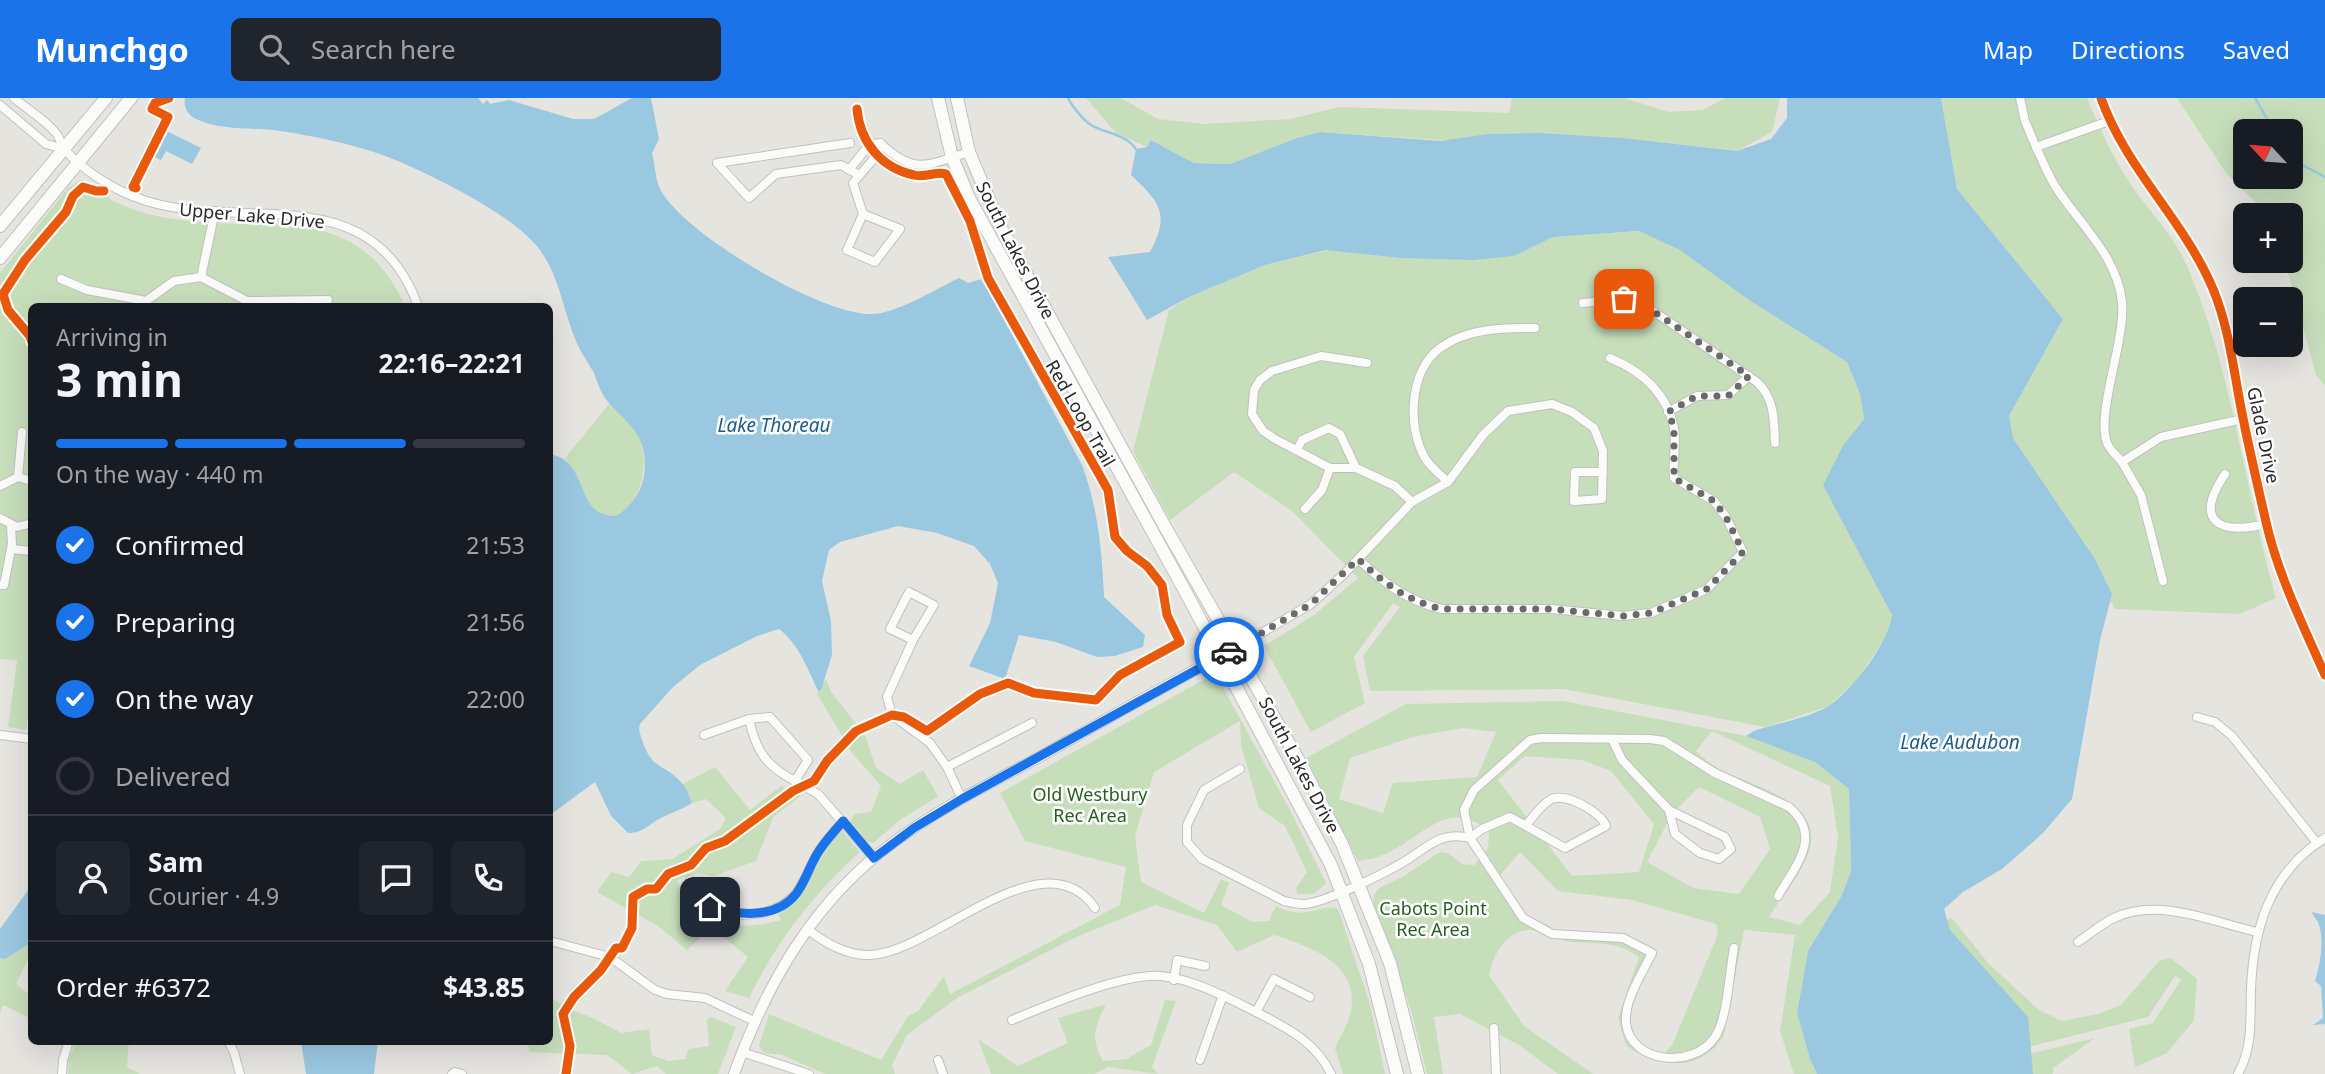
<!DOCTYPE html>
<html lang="en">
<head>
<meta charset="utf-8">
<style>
  :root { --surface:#171b24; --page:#20242c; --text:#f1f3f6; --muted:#9ea1a6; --line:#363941; --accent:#1a73e8 }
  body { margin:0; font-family:"Noto Sans",sans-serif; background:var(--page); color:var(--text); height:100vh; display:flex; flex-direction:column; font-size:26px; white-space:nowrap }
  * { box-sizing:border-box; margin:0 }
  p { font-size:23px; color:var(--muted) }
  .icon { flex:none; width:38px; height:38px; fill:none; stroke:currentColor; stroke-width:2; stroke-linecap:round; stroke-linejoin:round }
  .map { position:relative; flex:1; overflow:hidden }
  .side { position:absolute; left:28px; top:205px; width:525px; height:742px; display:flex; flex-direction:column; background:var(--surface); border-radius:10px; box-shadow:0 7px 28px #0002 }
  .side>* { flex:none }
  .needle { width:46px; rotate:296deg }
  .controls { position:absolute; left:2233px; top:21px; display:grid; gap:14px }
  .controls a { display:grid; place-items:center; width:70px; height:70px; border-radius:10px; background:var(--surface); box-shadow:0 7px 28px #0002; font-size:35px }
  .pin { position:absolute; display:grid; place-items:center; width:60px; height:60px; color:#fff; margin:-30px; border-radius:14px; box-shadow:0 4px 10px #0006 }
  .courier { position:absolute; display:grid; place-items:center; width:70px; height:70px; margin:-35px; border:5px solid #1a73e8; border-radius:50%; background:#fff; color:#222; box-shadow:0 2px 9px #0007 }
  .summary em { font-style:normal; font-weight:700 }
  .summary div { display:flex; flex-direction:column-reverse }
  .summary { display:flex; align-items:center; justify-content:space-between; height:119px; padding:0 28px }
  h1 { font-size:46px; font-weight:700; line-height:52px }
  .bar { display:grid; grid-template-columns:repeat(4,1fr); gap:10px 7px; align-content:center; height:84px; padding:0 28px }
  .bar i { height:9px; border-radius:5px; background:var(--line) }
  .bar .selected { background:var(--accent) }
  .bar p { grid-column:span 4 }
  .line { display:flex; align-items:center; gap:18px; padding:0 28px; border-top:2px solid var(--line) }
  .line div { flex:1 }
  .round { display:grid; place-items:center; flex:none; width:74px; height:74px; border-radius:10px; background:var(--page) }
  ol { padding:0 28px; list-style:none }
  li { display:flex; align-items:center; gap:21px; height:77px }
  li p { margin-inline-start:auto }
  li .icon { padding:7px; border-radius:50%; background:var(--accent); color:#fff; stroke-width:4 }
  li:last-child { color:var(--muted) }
  li i { width:38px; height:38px; border:4px solid var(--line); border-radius:50% }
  header { display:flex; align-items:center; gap:42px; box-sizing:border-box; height:98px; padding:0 35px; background:var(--accent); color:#fff }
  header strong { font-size:33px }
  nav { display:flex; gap:38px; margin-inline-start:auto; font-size:24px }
  .search { width:490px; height:63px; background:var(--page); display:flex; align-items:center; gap:18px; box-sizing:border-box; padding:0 24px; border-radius:10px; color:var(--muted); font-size:26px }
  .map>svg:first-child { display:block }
  .green { fill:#c7debb; fill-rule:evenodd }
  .water { fill:#9ac8e0 }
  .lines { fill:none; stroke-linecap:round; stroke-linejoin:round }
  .stream { stroke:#9ac8e0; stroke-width:2.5 }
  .minor-casing { stroke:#c0c0c0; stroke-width:10 }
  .tertiary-casing { stroke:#c0c0c0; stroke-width:12 }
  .secondary-casing { stroke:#c0c0c0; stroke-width:14 }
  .minor { stroke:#fbfbfa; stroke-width:8 }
  .tertiary { stroke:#fbfbfa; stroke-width:10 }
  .secondary { stroke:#fbfbfa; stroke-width:12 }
  .cycleway-casing { stroke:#fff; stroke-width:13 }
  .cycleway { stroke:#e8590c; stroke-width:9 }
  .done { stroke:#6a6a68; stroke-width:7; stroke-dasharray:0 12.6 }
  .route { stroke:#1a73e8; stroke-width:9 }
  .labels { text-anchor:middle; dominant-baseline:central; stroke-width:5; stroke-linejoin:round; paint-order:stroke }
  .street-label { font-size:18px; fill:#282828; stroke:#fff }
  .park-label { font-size:18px; fill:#285d21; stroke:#fff }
  .water-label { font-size:19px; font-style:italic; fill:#1c5a89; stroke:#fff }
</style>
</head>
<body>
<header>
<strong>Munchgo</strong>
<div class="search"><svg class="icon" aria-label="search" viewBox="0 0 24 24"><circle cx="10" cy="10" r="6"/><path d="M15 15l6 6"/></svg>Search here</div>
<nav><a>Map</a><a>Directions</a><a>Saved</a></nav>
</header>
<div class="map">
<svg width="2325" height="976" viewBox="0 0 2325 976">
  <rect width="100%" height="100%" fill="#e6e4df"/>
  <!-- green -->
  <g class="green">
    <polygon points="1086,0 1121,0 1158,21 1204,26 1290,21 1340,9 1509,15 1512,0 1625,0 1668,14 1703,12 1725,0 1780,0 1772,34 1737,53 1623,40 1541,35 1488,36 1455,43 1320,34 1297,40 1230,66 1194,65 1152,42 1147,49 1116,35"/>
    <path d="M1941,0H2087C2101,33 2115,65 2136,94C2153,117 2175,140 2187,168C2233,274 2244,390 2276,500L2240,516L2115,511L2110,502L2112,496L2095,461L2013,340L2009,318L2063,221L1957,91Z"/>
    <path d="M2177,0H2325V288L2316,277L2285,163H2291V117H2268L2226,75ZM2245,33H2291V79H2245Z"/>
    <path d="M80,82C95,83 103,99 116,104C132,112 150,117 167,120C260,137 356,98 405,208H32V590L26,632L8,629L17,562L0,561V175L68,90Z"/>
    <polygon points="1639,133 1680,151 1749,202 1847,264 1860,296 1864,321 1844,346 1892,518 1891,531 1857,582 1827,609 1765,629 1564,591 1370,593 1363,558 1400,509 1393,505 1354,559 1365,605 1311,634 1264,548 1314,517 1358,480 1292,413 1234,374 1170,422 1133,353 1169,212 1189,199 1265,167 1329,152 1400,160 1514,158 1553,139"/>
    <path d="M610,305C625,319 640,333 643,354C648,377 632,435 599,415C579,404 581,375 565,360Z"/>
    <path d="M1213,579L1221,586L1290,712L1326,785L1314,796H1297L1296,790L1307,774L1285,728L1259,710L1241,647L1240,623L1154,674L1135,738L1141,784L1204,815L1221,781L1229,785L1221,807L1253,824L1269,823L1276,808C1309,825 1316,804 1338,811L1370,906L1385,976H1343L1335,950C1339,940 1346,930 1349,920C1365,868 1312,849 1274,837L1237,854L1217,827L1155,807L1074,840L957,900L907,937L892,967L895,976H825L782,957L764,955L759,948L769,916L881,962L908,918L918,913L944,878L950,896L1120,807L1126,769L1025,743L1000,695L1205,581Z"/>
    <polygon points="826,581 831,594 865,637 876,670 900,686 923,672 938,698 900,722 873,745 866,743 850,724 854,716 871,714 881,688 853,656 817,596"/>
    <path d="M1563,603L1746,638L1815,664L1849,691L1851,773L1842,797L1808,853L1797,915L1810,961L1817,976H1794L1780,933L1795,837L1744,832L1724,937C1700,976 1661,969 1626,948L1618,920L1639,859C1616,843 1599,846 1572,844C1558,843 1543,832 1529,832C1506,833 1493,857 1489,877L1524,928L1593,976H1558L1519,947L1460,916L1434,919L1443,976H1427L1411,912L1373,805L1374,797L1379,790L1404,778L1440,754L1448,755L1462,766L1474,767L1488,750L1489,733C1445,697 1419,745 1380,758C1373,761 1365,762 1358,763L1306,660L1406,606ZM1463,630L1496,634L1477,679L1393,685L1383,715L1339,701L1350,660L1413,639ZM1712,633L1830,688L1838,739L1830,794L1800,827L1769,819C1780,801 1795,784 1804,765C1835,706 1760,692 1722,672C1712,668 1704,660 1696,653ZM1525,658L1582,662L1611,673L1654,726L1639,774L1572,778L1498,682ZM1699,689L1760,719L1770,751L1739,796L1693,790L1647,764L1672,716ZM1520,754L1558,793L1632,802L1716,826L1718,836L1673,945L1662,959L1632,942L1626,911L1652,855L1623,840L1552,836L1523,820L1497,781Z"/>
    <path d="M715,669L750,712L781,688L802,697L773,719L756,763L713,778L698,775L677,782C681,792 688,808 696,815C719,833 756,829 781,822L778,816C800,802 806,786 819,764C825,753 833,743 841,732L860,754C814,795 776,844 749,900L725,893L748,859L715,832L709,831L687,852L658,828L597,794L611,774L629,779L641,763L672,761L720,731L726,720L706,701L692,705L683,686Z"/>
    <polygon points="1952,820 1988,865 2039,912 2062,923 2098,916 2121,907 2159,863 2171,860 2197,881 2194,922 2167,955 2135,969 2129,931 2153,925 2181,882 2175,878 2148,919 2028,949 1937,825"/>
    <polygon points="31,845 31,855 16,886 31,898 31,921 3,907 0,915 0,860 5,861"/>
    <polygon points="550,899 567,910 593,920 621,935 649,931 652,957 668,963 686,961 688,951 709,948 707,922 711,919 736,929 718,976 666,976 657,968 632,976 607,957 529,954 528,943 550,943"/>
    <path d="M1165,902L1176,903L1152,969L1158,976L1108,969L1095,976H991L978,941L1018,968L1068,945L1058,920L1106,906C1095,928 1090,941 1103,963L1126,961L1151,947Z"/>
    <polygon points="2095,940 2053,970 2053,976 2032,976 2029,956"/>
    <polygon points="76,943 129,943 127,969 140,976 68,976 69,961"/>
  </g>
  <!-- water -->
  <g class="water">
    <path d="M185,0H478L483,6L487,2L490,6L509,2L573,21H594L632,0H651L659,41L652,55C655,65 655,81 660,91C683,136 822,217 871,216C897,216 935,191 959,180L968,185L982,181L1082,367C1098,410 1102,453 1104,499L1145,537L1143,549L1115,558L1097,559L1056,544L1019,537L1005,581L969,568L990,525L998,485L990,466L974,448L937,435L898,428L840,444L829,452L822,483L831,523L832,557L821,592L818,593C808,571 798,545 779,531L757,538L700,567L673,589L640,626C638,633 640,635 642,642C653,674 663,664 682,685C687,690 689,698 692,705C683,711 675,713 665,718C650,724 645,735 628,735L611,718L595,684L550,717V356C591,363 573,419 616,418C639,404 648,381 644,355C639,328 619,319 605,300C600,293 597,283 594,275C588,264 580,254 576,243C562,210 559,173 535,146C511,118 452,88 418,72C376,51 327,40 280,33C254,29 220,33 196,21C188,17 183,9 185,0Z"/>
    <path d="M1787,0H1941L1957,91L2063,221L2009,318L2013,340L2095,461L2112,496L2100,542L2072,701L2043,735L2002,771L1963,794L1944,811L1950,832L2028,919L2033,976H1817L1810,961L1797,915L1808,853L1842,797L1851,773L1849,691L1815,664L1746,638L1754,633C1775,626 1808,620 1827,609C1851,594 1889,545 1892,517L1823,387L1844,346L1864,321L1860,296L1847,264L1749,202L1680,152L1639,133L1553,139L1514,158L1473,162L1400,160L1326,152L1265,167L1189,199L1147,222L1108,159L1150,154C1171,115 1159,104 1131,77L1136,51L1147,49L1151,42L1194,65L1230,66L1297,40L1320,34L1441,43L1488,36L1541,35L1623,40L1737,53L1771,41L1787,20Z"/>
    <polygon points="165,32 201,50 192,66 166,53 161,62 152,58"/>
    <polygon points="31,788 31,845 5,861 0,860 0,831"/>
    <path d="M2312,814L2325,817V926L2313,927L2323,920L2321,888L2315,883C2320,867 2325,841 2318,824C2316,821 2313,818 2312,814Z"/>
    <polygon points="301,943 378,943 374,976 306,976"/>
  </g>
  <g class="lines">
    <!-- stream -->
    <g class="stream">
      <path d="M1068,0C1072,8 1083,22 1091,27C1105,36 1123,34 1136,51"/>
      <polyline points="2255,0 2274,33"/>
      <polyline points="2291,61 2325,79"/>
    </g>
    <!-- minor casing -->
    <g class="minor-casing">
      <g id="minor">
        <path d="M14,0C27,11 44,21 55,34C60,39 61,47 65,52C83,72 111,90 135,99C233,138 370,74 418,208"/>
        <polyline points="2020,0 2025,23 2036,49"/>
        <polyline points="0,7 46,46 65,51"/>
        <path d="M2109,23L2036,49C2042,62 2048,76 2055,88C2079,126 2117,157 2122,204C2126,242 2094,320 2108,347C2111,353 2118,359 2122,364L2161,339L2243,321"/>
        <polyline points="850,45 717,65 749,100 776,76 841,67 859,77"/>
        <path d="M880,45C916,79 928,66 969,54"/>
        <polyline points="849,72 869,47 880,45"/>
        <polyline points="863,116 900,131 875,164 847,152 863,116 853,85 876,58 880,45"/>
        <polyline points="201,179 215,113"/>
        <polyline points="61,181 87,192 146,203 174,183 201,179 247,203"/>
        <polyline points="247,205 247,203 328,202"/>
        <path d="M1583,205L1624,201L1656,215L1757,284C1775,301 1774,323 1775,345"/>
        <polyline points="1367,265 1321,258 1272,273 1260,282 1254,292 1252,316 1263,333 1275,341 1330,370 1356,370 1395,388 1412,404"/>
        <polyline points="1668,314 1697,298 1728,297 1749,278"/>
        <polyline points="1297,352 1302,342 1329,330 1340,336 1356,370"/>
        <polyline points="2122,364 2141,397 2163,483"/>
        <path d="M2225,376C2193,424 2219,437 2266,426"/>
        <polyline points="18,379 22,334"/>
        <polyline points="1448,384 1483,337 1508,313 1552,306 1572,314 1594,330 1603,353 1602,401 1574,403 1575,374 1603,374"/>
        <polyline points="0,388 18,379 32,383"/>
        <polyline points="1305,411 1322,392 1330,370"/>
        <polyline points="0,420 17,429 32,425"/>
        <polyline points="11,451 32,453"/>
        <path d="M1358,461C1384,485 1407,503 1442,511H1551L1623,518L1651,515L1707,491L1743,454L1726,419L1714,403L1674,380C1672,363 1677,346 1674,330C1667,295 1641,273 1610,260"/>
        <polyline points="0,487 4,487 12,446 11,427"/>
        <polyline points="913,542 890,531 909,494 934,507 913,542 887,599 892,617 930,645 947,669 962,701"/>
        <path d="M1236,550L1311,506L1344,476L1412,404L1448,384C1441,377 1430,369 1425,360C1407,329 1409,273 1440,250C1467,230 1503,230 1535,230"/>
        <path d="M770,619L808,662L795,683C766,668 756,653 749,621Z"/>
        <polyline points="2197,619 2215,624 2232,638 2317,745"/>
        <polyline points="0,637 32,641"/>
        <polyline points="704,637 749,621"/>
        <polyline points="1612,641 1622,662 1669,712 1675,736 1700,755 1719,761 1731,751 1725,739 1669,712"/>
        <polyline points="947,669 1032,625"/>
        <path d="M1240,671L1204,692L1187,727V744L1202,761L1284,803C1292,805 1298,806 1306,806C1328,803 1381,777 1402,765C1426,751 1440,732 1470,740"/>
        <polyline points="795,683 818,696 874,760"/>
        <path d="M1470,740L1482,731L1510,719L1565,750L1606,728C1601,714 1564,693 1550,702C1541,707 1533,719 1526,727"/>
        <path d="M690,782C695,792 699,802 709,808C733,823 777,818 795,796C804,786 809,770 816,758C823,745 834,734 843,723"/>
        <path d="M807,831C825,845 847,858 870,857C931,856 1043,735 1095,810"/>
        <polyline points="550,843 610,859 655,892 667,896 705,900 754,923"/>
        <path d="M2078,844C2090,836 2101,826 2114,820C2158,799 2213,824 2257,834"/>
        <path d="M1734,850C1729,875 1728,919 1715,939C1693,972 1630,965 1626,925C1624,902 1642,876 1652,855L1623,840L1552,836L1523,820L1470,740L1464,712L1474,692L1530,642L1541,640L1650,641L1664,643L1715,675L1789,709C1823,738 1796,767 1778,798"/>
        <polyline points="1174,882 1177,862 1205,868"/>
        <path d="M1310,899L1274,881L1256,914C1287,930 1316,944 1331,976"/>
        <path d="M1012,922C1048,907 1123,875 1161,878C1193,881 1228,900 1256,914"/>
        <polyline points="1494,930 1496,976"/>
        <polyline points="228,943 234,954 240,976"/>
        <polyline points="742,954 809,976"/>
        <polyline points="938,962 943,976"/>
        <polyline points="1200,962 1223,897"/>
        <polyline points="62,976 63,962 69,943"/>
        <polyline points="452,976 455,974 462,976"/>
        <path d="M2238,976C2253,949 2250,922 2251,892C2253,831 2270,774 2325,740"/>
      </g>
    </g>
    <!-- tertiary casing -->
    <g class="tertiary-casing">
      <g id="tertiary">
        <path d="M2101,0C2126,71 2184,122 2213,191C2230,232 2234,277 2243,320C2250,355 2258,389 2266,424C2278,477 2303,527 2325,577"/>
        <path d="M734,976C767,885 814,802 894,744C940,710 991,685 1041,658C1105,622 1170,585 1236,550"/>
      </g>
    </g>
    <!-- secondary casing -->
    <g class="secondary-casing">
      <g id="secondary">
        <polyline points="938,0 952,59 969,100 1185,493 1331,767 1369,866 1397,976"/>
        <polyline points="957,0 969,54 1001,130 1164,427 1303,670 1342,746 1390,865 1418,976"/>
        <polyline points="0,128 106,0"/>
        <polyline points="0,160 131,0"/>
      </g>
    </g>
    <!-- minor -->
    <use href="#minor" class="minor"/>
    <!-- tertiary -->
    <use href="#tertiary" class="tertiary"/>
    <!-- secondary -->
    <use href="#secondary" class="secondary"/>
    <!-- cycleway casing -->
    <g class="cycleway-casing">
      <g id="cycleway">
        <path d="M2101,0C2126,71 2184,122 2213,191C2230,232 2234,277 2243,320C2250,355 2258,389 2266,424C2278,477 2303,527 2325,577"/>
        <polyline points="136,90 133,89 168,19 152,11 155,5 169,0"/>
        <polyline points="32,244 30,238 8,212 3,196 25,162 66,114 73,98 83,89 96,93 104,93"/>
        <path d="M566,976L570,948L563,916L574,899L601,872L616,850H622L632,830L633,799L647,791H656L668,776L691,767L706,750L725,743L793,693L814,683L827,663L856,633L892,617L904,619L927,633L980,596L1008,585L1034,595L1096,602L1120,577L1180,544L1167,517L1162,487L1147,468L1127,453L1115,439L1108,392L988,180L970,123L946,76C936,73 925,80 914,77C881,70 860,44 857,11"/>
      </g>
    </g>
    <!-- cycleway -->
    <use href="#cycleway" class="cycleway"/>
  </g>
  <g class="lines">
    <!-- done -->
    <path class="done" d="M1229,554L1311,506L1358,461C1384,485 1407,503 1442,511H1551L1623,518L1651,515L1707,491L1743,454L1726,419L1714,403L1674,380V329L1668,314L1697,298H1728L1749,278L1656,215L1624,201"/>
    <!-- route -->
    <path class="route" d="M710,809C738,817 775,822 796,796C806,783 810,766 819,753C826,742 835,733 843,723L874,760L914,730L962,701L1229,554"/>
  </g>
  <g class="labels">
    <!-- street labels -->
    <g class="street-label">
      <text transform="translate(252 117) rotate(5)">Upper Lake Drive</text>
      <text transform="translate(1016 152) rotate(63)">South Lakes Drive</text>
      <text transform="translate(1081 315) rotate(60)">Red Loop Trail</text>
      <text transform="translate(2264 337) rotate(78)">Glade Drive</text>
      <text transform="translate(1300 667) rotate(62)">South Lakes Drive</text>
    </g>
    <!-- park labels -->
    <g class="park-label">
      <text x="1090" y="696">Old Westbury<tspan x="1090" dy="21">Rec Area</tspan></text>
      <text x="1433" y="810">Cabots Point<tspan x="1433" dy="21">Rec Area</tspan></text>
    </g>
    <!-- water labels -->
    <g class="water-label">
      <text x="774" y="327">Lake Thoreau</text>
      <text x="1960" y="644">Lake Audubon</text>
    </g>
  </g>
</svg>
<div class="controls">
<a><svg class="needle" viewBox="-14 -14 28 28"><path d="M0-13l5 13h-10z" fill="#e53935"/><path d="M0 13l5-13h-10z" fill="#9ea1a6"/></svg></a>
<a>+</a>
<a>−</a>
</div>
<div class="pin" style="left:1624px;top:201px;background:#ea580c"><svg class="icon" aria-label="bag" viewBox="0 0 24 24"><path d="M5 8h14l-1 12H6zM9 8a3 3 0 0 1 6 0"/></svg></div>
<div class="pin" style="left:710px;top:809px;background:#1f2937"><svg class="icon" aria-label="home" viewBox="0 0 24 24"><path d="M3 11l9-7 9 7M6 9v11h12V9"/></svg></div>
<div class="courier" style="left:1229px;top:554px"><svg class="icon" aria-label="car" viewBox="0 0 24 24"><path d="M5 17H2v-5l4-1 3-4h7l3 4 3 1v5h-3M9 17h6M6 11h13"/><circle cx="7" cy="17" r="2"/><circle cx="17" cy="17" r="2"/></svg></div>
<section class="side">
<div class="summary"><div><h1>3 min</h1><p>Arriving in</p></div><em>22:16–22:21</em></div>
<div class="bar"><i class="selected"></i><i class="selected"></i><i class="selected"></i><i></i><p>On the way · 440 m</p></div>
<ol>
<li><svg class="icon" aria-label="check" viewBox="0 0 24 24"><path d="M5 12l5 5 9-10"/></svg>Confirmed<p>21:53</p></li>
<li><svg class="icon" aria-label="check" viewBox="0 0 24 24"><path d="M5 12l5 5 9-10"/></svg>Preparing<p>21:56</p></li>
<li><svg class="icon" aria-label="check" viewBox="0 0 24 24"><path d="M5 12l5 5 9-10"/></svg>On the way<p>22:00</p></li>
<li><i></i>Delivered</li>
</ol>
<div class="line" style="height:126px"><a class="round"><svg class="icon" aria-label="person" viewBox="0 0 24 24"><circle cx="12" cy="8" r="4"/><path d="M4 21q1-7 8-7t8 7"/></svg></a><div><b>Sam</b><p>Courier · 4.9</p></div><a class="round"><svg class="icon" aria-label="chat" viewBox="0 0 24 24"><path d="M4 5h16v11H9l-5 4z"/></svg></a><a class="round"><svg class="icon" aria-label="phone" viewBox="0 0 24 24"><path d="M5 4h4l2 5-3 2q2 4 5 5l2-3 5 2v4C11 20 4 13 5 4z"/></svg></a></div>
<div class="line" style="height:91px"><div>Order #6372</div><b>$43.85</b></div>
</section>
</div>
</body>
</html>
